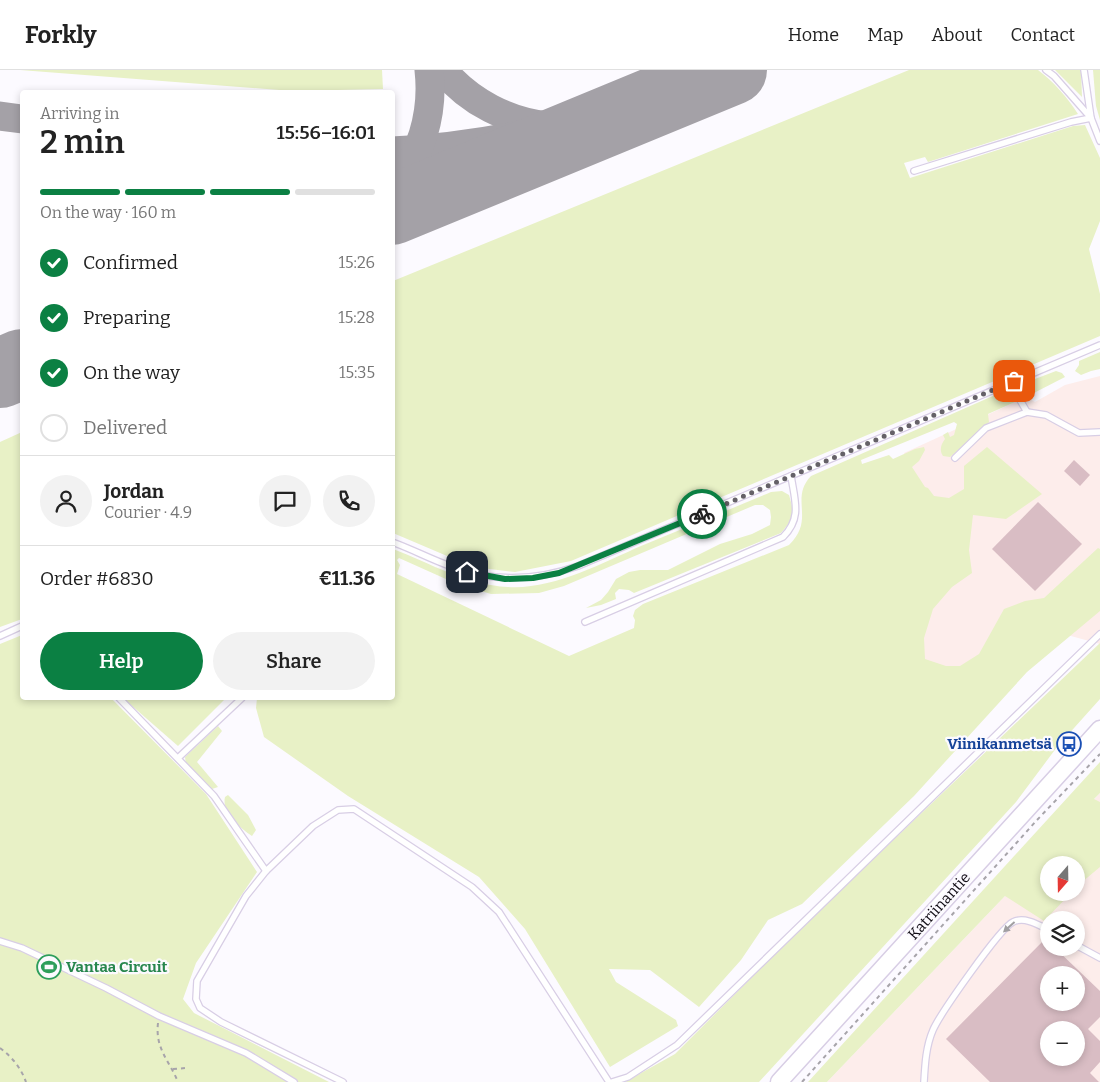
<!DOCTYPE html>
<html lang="en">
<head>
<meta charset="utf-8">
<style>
  :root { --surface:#fff; --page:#f2f2f2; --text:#222; --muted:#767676; --line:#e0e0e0; --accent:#0b8043 }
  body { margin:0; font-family:Bitter,serif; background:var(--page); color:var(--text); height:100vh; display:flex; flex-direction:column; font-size:19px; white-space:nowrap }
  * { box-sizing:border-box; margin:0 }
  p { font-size:16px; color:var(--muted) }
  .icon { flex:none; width:28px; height:28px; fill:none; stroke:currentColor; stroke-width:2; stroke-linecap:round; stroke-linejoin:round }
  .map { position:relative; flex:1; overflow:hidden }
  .drawer { position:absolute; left:20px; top:20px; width:375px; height:610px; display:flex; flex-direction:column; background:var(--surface); border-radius:5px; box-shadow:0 2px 8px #0003 }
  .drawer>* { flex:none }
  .needle { width:32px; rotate:200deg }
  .controls { position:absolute; left:1040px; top:786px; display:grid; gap:10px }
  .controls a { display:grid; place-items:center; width:45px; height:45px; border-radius:50%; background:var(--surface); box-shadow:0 2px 8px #0003; font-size:25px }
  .pin { position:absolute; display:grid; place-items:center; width:42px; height:42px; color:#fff; margin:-21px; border-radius:10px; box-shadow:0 2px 8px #0006 }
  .courier { position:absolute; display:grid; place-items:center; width:50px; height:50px; margin:-25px; border:4px solid #0b8043; border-radius:50%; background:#fff; color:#222; box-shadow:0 1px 6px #0007 }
  .headline em { font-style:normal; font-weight:600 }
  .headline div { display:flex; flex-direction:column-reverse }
  .headline { display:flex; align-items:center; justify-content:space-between; height:85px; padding:0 20px }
  h1 { font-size:32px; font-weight:600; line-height:38px }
  .bar { display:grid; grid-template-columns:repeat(4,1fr); gap:8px 5px; align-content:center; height:60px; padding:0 20px }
  .bar i { height:6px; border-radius:4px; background:var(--line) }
  .bar .on { background:var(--accent) }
  .bar p { grid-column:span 4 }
  .line { display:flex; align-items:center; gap:12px; padding:0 20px; border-top:1px solid var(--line) }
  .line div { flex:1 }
  .round { display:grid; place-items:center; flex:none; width:52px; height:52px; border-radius:26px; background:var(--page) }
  ol { padding:0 20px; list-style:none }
  li { display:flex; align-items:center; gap:15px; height:55px }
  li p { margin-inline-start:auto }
  li .icon { padding:5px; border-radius:50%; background:var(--accent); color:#fff; stroke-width:4 }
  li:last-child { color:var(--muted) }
  li i { width:28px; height:28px; border:2px solid var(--line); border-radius:50% }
  .primary-button { display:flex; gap:10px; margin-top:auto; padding:10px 20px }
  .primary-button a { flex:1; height:58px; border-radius:30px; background:var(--accent); color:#fff; font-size:20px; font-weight:600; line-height:58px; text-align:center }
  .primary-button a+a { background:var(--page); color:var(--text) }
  header { display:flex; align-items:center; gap:30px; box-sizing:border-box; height:70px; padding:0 25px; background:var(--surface); border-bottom:1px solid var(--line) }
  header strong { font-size:24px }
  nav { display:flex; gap:28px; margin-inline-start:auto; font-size:18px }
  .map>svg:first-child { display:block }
  .industrial { fill:#fdedeb; fill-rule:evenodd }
  .green { fill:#e8f1c6 }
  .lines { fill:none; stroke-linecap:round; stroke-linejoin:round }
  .taxiway { stroke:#a4a1a7; stroke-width:29 }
  .runway { stroke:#a4a1a7; stroke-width:70 }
  .building { fill:#d9bdc4; fill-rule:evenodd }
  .service-casing { stroke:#d8cee5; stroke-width:8 }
  .secondary-casing { stroke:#d8cee5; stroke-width:19 }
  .path { stroke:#a7a4aa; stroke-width:2; stroke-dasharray:4 4; stroke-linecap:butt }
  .service { stroke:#fff; stroke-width:5.5 }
  .secondary { stroke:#fff; stroke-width:16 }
  .oneway { fill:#a19fa2 }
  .done { stroke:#656168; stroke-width:5; stroke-dasharray:0 9 }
  .route { stroke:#0b8043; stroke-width:6 }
  .labels { text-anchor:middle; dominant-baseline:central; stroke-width:4.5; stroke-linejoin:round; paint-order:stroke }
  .transit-label { font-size:15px; font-weight:bold; fill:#164399; stroke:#fcfaff; text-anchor:end }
  .street-label { font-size:15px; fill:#130f17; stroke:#fcfaff }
  .leisure-label { font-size:15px; font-weight:bold; fill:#27864d; stroke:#fcfaff; text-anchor:start }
</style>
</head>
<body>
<header>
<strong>Forkly</strong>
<nav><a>Home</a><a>Map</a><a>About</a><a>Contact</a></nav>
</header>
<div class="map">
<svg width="1100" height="1012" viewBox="0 0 1100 1012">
  <rect width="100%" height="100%" fill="#fcfaff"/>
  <!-- industrial -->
  <g class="industrial">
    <polygon points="1100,306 1100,574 1031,555 968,607 904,601 916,422 904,383 1026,327 1035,332 1065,315"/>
    <path d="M1100,723V1012H827L1029,801ZM1049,795H1076V822H1049ZM1049,850H1076V878H1049ZM1049,905H1076V932H1049ZM1049,960H1076V988H1049Z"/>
  </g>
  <!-- green -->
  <g class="green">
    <polygon points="20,0 382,0 383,19 292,21"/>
    <path d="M909,0H1038C1053,11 1068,28 1078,44L928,92L925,87L904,93L910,108L1073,56L1085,55L1100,88V151L1089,179L1100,224V266L571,491L515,502L473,497L393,463V211Z"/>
    <polygon points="1055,0 1081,0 1082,27"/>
    <polygon points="1093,0 1100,0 1100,50 1096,36"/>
    <polygon points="1100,282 1100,299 1091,301 1081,305 1075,301 1079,295 1079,291"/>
    <polygon points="1056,301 1062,303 1065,307 1028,326 1027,318 1035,309"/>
    <path d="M1002,322L1011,327L1015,332L988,344L989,352L986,356L950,387L943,386C939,380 941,374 945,369L943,365L948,362L950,367L954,365L957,354L954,352L861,390L862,394L889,385L893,389L915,379L924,377L925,380L919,391L912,397L925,417L928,418L934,426L949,428L964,419V396L987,377L1042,424L1006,449L973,445L969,480L972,503L952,517L933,539L924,568L925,589L946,596H960L979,584L1004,539L1025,531L1044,528L1098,478L1100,479V541L1027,602L914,726L802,834L768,850L741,890L699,937L650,900L609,899L616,912L676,950L678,956L610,997L525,859L479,807L348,726L264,667L256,638L257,628H392L393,479C430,493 466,515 508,517C552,520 602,493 641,476C685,458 728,440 771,422L782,421L789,425C795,445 794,448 781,463L634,523L629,520L619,519L615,523L616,529L601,535L586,538L601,530L608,522L616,509L629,502L640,500H668L720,474L752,464L770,455L771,447L770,440L763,435H755L564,516L539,523L491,524L457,514L399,488L397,490L400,495L397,504L569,586L634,558L635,550L633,546L635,540L643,534L789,475C816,449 789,429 811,406Z"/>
    <polygon points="22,362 22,549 0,557 0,372"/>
    <polygon points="22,565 22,628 111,628 206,724 257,802 196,893 183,929 194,943 329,1012 0,1012 0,574"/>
    <polygon points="1100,573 1100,629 1057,677 1016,732 759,1012 625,1012 675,984 804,855"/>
    <polygon points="123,628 226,628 178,676"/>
    <polygon points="218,656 222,661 197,692 218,717 212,719 186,695 185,687"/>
    <polygon points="1100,692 1100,723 1094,729 1100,732 1100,797 1076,817 1076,795 1049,795 1049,822 1071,823 1044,851 1005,826 827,1012 808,1012"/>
    <path d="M228,725L248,745L256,760L252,766C241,759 221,741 225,727Z"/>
  </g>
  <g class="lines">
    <!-- taxiway -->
    <g class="taxiway">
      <path d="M443,0C469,32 509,52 549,56"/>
      <polyline points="0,46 22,49"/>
      <path d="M392,81C495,76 593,52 689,18"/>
      <path d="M392,121C421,87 434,44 429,0"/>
    </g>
    <!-- runway -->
    <g class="runway">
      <polyline points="392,140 732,0"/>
      <polyline points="0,303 22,294"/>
    </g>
  </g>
  <!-- building -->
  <g class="building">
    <polygon points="1074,390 1090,405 1080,416 1064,401"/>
    <polygon points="1038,432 1082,474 1035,521 992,479"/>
    <path d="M1049,865V878H1055L1100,921V947L1088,959L1100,971V992L1090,1003L1099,1012H990L946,969ZM1049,905H1076V932H1049ZM1049,960H1076V988H1049Z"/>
  </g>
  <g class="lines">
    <!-- service casing -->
    <g class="service-casing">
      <g id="service">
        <polyline points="1046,0 1054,6 1091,48 1100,71"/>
        <polyline points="914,101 1071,52 1091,48 1084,0"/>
        <polyline points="1015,311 1020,330 1027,342"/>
        <polyline points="955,388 986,358 1027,342 1046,345 1079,363 1100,362"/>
        <path d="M392,472C412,479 430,489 450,496C493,513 535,511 578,496L1100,275"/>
        <path d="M585,552L783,467C802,448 795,431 791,406"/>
        <polyline points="0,566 22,556"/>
        <polyline points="119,628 214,726 266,801 313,756 338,740 354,739 472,817 499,842 609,1012"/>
        <polyline points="178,688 242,628"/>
        <polyline points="266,801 246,826 197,911 196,929 200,938 221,952 343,1012"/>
        <polyline points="0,871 22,878 106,918 159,946 246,983 294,1012"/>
        <polyline points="1076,875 1100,888"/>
        <polyline points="612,1012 628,1007 677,975 1100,564"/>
        <path d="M924,1012C925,994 926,976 933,960C940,944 1000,858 1013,852C1024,846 1039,855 1049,860"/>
      </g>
    </g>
    <!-- secondary casing -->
    <g class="secondary-casing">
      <polyline id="secondary" points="779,1012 1100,659"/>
    </g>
    <!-- path -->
    <g class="path">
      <path d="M158,953C155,979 169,990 178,1012"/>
      <path d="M0,978C12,987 21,998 26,1012"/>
      <polyline points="173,999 186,998"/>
      <polyline points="802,1012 1037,750 1100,684"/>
    </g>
    <!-- service -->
    <use href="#service" class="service"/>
    <!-- secondary -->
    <use href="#secondary" class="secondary"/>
  </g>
  <!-- one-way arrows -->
  <defs><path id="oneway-solid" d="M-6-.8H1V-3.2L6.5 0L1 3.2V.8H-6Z" transform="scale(1.25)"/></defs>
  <use class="oneway" href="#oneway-solid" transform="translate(1009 857) rotate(138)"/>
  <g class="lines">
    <!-- done -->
    <polyline class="done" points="702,444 1014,311"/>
    <!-- route -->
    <polyline class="route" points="467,502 505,509 533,508 559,503 702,444"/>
  </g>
  <!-- icons -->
  <defs>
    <g id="bus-ring" transform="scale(1.25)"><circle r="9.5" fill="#fcfaff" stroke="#1a4fb4" stroke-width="1.5"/><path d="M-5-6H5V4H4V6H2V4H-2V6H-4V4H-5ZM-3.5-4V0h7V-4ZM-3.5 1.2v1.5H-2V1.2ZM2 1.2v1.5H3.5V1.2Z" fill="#1a4fb4"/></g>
    <g id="stadium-ring" transform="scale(1.25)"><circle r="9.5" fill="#fcfaff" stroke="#2e9e5b" stroke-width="1.5"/><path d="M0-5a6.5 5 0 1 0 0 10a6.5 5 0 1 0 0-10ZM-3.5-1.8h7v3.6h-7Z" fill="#2e9e5b"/></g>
  </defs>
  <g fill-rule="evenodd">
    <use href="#bus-ring" x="1069" y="674"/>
    <use href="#stadium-ring" x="49" y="897"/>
  </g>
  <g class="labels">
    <!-- transit labels -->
    <g class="transit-label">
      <text x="1052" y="674">Viinikanmetsä</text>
    </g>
    <!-- street labels -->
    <g class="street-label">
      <text transform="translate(939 836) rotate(-48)">Katriinantie</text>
    </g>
    <!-- leisure labels -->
    <g class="leisure-label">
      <text x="66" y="897">Vantaa Circuit</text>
    </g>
  </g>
</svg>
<div class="controls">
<a><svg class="needle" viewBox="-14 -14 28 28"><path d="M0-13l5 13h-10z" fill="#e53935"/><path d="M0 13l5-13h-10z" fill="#767676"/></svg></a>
<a><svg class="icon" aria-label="layers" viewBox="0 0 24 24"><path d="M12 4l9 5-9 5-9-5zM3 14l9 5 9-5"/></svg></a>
<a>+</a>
<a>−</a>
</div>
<div class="pin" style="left:1014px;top:311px;background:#ea580c"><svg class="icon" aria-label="bag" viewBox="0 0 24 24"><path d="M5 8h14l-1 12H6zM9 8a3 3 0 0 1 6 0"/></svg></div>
<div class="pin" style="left:467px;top:502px;background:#1f2937"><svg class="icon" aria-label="home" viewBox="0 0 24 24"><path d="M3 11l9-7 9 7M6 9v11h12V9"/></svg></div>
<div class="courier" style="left:702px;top:444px"><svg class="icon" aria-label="bike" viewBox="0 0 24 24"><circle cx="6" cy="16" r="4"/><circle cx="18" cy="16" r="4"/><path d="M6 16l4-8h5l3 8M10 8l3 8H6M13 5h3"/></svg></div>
<section class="drawer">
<div class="headline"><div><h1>2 min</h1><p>Arriving in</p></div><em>15:56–16:01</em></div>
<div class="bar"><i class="on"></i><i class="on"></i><i class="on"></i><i></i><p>On the way · 160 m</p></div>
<ol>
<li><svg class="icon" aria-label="check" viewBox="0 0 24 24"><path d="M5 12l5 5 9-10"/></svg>Confirmed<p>15:26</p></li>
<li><svg class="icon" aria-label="check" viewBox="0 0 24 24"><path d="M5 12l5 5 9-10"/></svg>Preparing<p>15:28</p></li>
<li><svg class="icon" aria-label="check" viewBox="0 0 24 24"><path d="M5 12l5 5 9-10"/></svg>On the way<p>15:35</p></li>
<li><i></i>Delivered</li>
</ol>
<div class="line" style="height:90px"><a class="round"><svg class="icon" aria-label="person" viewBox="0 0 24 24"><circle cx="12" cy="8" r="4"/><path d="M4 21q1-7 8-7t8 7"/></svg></a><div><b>Jordan</b><p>Courier · 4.9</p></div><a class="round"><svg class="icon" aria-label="chat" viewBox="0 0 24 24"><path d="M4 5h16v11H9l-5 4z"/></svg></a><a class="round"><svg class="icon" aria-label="phone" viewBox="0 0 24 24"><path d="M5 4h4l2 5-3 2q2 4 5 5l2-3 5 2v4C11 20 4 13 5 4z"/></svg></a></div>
<div class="line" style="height:65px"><div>Order #6830</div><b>€11.36</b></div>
<div class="primary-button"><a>Help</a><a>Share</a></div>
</section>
</div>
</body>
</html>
